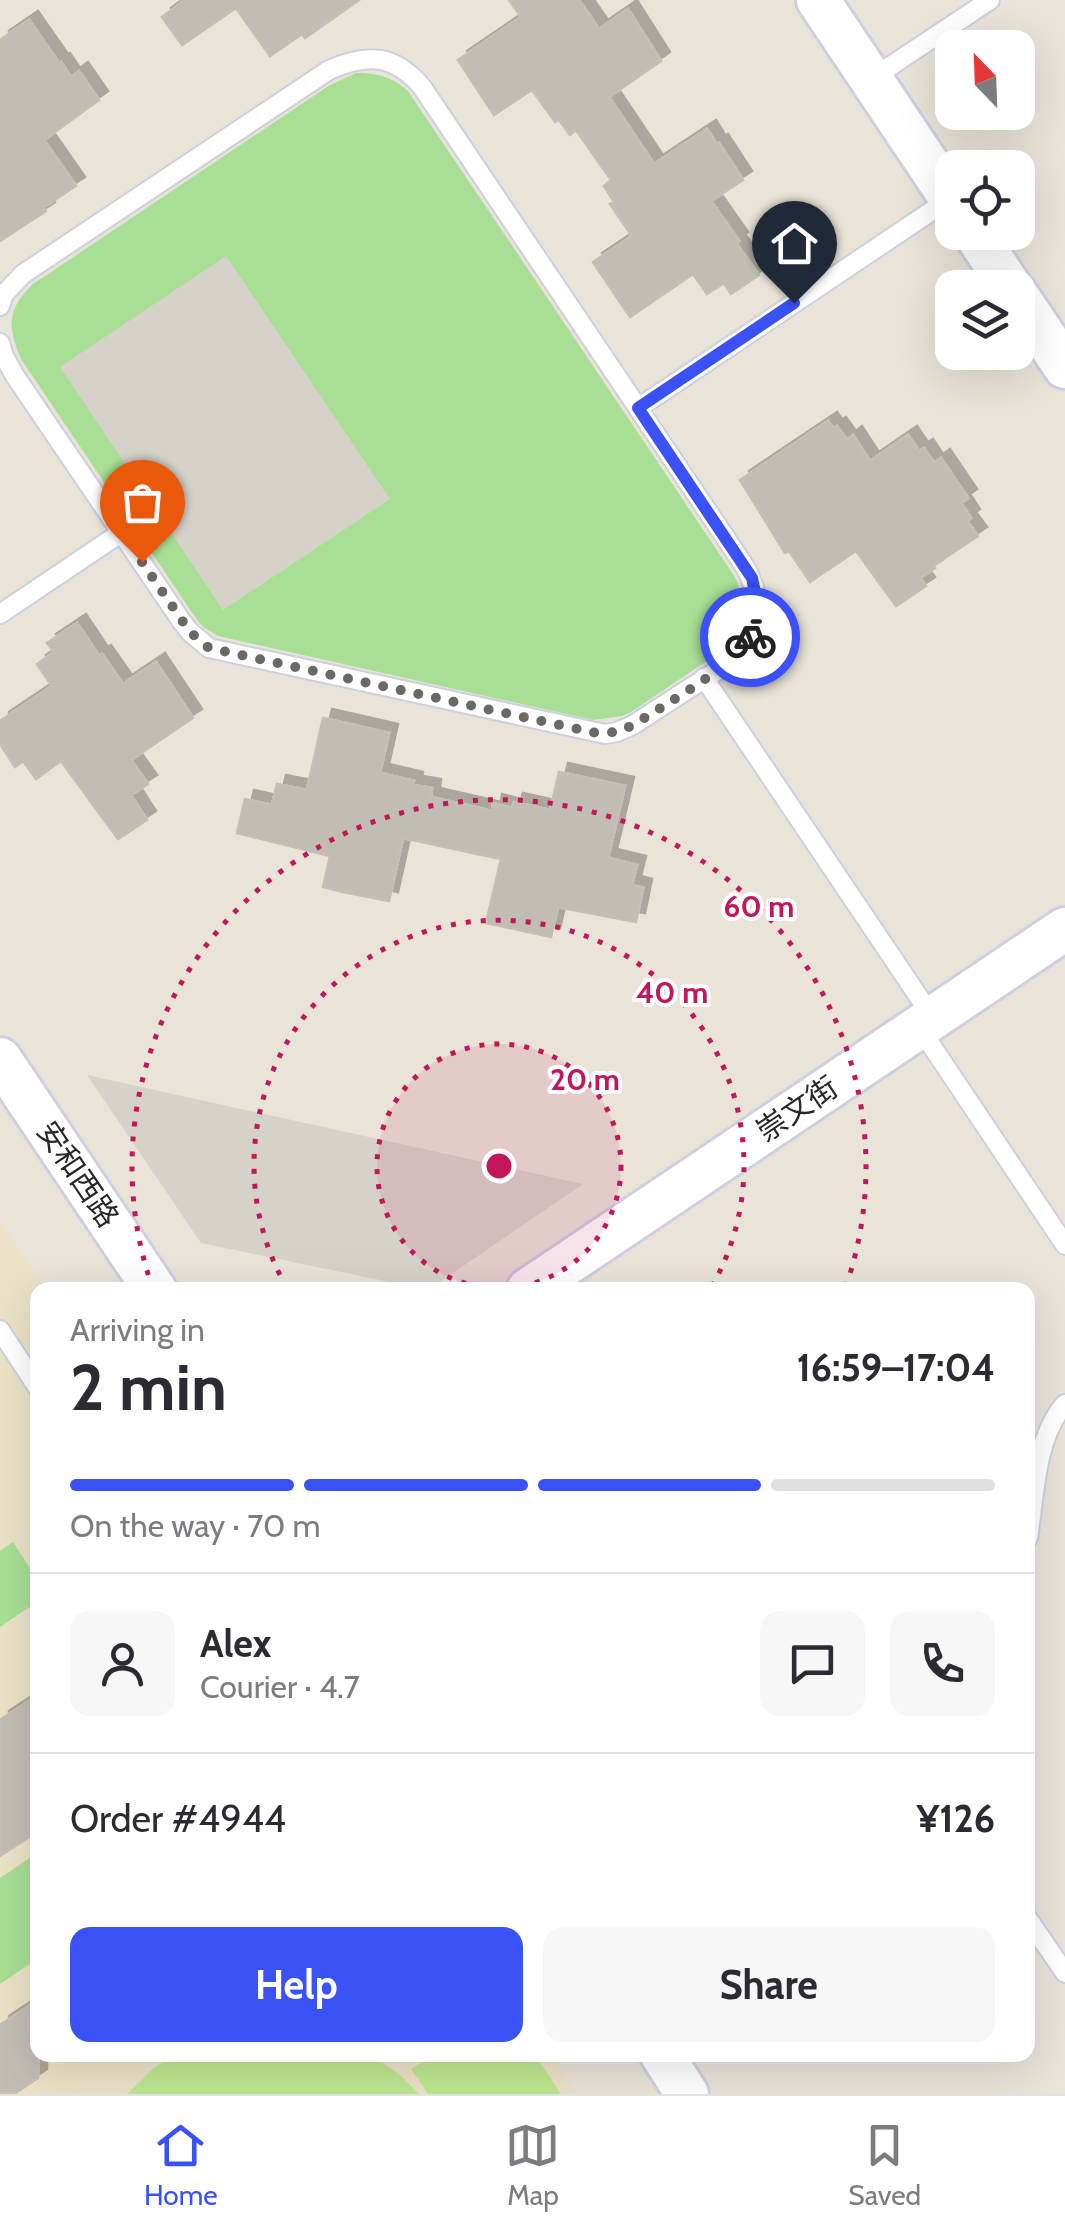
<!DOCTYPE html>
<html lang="en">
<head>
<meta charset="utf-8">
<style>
  :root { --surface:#fff; --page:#f7f7f7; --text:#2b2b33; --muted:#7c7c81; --line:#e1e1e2; --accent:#3951f5 }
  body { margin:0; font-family:Cabin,"Noto Sans SC",sans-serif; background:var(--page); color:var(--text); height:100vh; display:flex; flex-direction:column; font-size:38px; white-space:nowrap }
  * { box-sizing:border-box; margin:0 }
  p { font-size:32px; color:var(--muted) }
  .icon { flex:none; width:55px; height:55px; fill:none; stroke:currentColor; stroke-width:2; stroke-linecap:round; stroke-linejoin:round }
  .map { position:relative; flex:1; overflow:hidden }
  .panel { position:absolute; left:30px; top:1282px; width:1005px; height:780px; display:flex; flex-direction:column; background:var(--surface); border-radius:20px; box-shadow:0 10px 40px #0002 }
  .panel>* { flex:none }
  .needle { width:65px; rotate:337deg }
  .tools { position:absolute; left:935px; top:30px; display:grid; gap:20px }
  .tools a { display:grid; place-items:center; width:100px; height:100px; border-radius:20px; background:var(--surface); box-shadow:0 10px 40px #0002; font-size:50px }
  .pin { position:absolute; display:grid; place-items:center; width:85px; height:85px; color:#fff; margin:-102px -42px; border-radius:50% 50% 50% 0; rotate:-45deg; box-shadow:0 0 10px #0007 }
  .pin .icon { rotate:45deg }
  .courier { position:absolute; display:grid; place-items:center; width:100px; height:100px; margin:-50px; border:8px solid #3951f5; border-radius:50%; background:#fff; color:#222; box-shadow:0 2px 12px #0007 }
  .headline em { font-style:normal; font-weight:700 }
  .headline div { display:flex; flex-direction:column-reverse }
  .headline { display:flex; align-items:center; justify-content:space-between; height:170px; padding:0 40px }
  h1 { font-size:65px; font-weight:700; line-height:75px }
  .bar { display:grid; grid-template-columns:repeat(4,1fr); gap:15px 10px; align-content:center; height:120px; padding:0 40px }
  .bar i { height:12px; border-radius:8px; background:var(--line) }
  .bar .current { background:var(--accent) }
  .bar p { grid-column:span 4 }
  .line { display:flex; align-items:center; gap:25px; padding:0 40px; border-top:2px solid var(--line) }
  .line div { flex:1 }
  .round { display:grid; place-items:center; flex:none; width:105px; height:105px; border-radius:20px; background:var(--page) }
  .cta { display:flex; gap:20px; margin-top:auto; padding:20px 40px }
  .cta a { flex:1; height:115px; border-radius:20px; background:var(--accent); color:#fff; font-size:40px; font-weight:700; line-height:115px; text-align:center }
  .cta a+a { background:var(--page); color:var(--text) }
  .tabs { display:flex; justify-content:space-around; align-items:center; height:140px; border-top:2px solid var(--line); background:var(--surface); font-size:28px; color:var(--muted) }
  .tabs a { display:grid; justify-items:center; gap:5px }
  .tabs .current { color:var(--accent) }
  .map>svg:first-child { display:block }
  .education { fill:#ebe2c7 }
  .green { fill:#a9df95 }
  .pitch { fill:#bde790 }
  .plaza { fill:#d6d2ca }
  .building { fill:#c1bdb5; stroke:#c4bfb2; stroke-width:2.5; filter:url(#shadow) }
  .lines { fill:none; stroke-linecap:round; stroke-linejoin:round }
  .service-casing { stroke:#cdd0e0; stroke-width:22 }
  .tertiary-casing { stroke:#cdd0e0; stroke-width:48 }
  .service { stroke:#fff; stroke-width:18 }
  .tertiary { stroke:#fff; stroke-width:42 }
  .done { stroke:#6b6965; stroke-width:10; stroke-dasharray:0 18 }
  .route { stroke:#3951f5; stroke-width:12 }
  .ring { fill:none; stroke:#c2185b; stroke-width:5; stroke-dasharray:5 10 }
  .labels { text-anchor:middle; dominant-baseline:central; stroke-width:8; stroke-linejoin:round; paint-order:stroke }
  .street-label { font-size:30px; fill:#272727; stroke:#fff }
  .centre { fill:#c2185b; stroke:#fff; stroke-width:5 }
  .ring-label { font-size:30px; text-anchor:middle; font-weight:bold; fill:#c2185b; stroke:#fff; stroke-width:8; stroke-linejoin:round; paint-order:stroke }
</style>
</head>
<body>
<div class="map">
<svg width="1065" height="2094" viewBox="0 0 1065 2094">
  <defs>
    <filter id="shadow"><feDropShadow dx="9" dy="-9" stdDeviation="0" flood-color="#0004"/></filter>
  </defs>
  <rect width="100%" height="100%" fill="#e9e3d8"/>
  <!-- education -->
  <polygon class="education" points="0,1220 45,1290 38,1290 38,2055 551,2055 577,2094 0,2094"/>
  <!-- green -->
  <g class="green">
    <path d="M356,73C378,73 392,77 408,91L735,577C747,606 745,624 726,648L631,712L622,716L593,720L218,636L203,627L193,614L21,359C7,326 7,309 33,284L330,85Z"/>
    <polygon points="13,1542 37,1579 37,1602 0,1627 0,1551"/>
    <polygon points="37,1853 37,1959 0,1984 0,1878"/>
  </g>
  <!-- pitch -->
  <g class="pitch">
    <polygon points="174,2055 372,2055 400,2075 419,2094 127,2094 154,2068"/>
    <polygon points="433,2055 535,2055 561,2094 428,2094 411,2069"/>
  </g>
  <!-- plaza -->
  <g class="plaza">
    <polygon points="226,256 390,499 223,610 60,367"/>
    <polygon points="87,1075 583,1184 428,1290 201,1243"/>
  </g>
  <!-- building -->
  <g class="building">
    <polygon points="185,0 359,0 305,38 302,34 270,56 236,8 182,45 162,17"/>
    <polygon points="509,0 579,0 599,29 628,9 661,61 609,97 654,164 707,129 717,145 719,143 743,180 711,201 739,241 736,243 759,275 731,294 724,283 707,294 693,274 630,317 593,262 632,236 610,204 614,202 604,186 611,180 576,130 570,135 559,120 555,122 532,90 494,115 458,60 521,17"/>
    <polygon points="29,20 59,63 61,62 71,77 79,71 99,100 44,140 76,186 44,207 46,211 0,241 0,40"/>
    <polygon points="828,421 833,428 837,426 847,440 853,435 870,461 908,435 919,451 924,448 934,463 941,458 968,498 961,503 971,518 967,521 978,536 933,566 935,568 920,578 926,586 896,606 856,551 810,582 789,551 785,553 740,480"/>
    <polygon points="77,623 99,656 102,654 123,684 156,662 193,718 131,760 148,784 131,795 147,820 118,839 61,761 36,779 23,761 15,767 0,744 0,721 52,686 37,664 54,652 47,643"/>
    <polygon points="323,718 389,733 380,773 414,781 413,785 432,788 431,797 492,811 493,803 512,808 514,802 550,810 559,772 625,786 608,858 637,865 632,885 643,888 636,922 558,907 551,937 486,923 501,859 403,838 389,901 343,892 323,887 330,856 237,833 245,799 272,805 277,784 307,790"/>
    <polygon points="38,1695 38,1831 0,1856 0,1720"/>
    <polygon points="38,2000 38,2078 14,2094 0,2094 0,2025"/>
  </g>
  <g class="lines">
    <!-- service casing -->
    <g class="service-casing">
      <g id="service">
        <polyline points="871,79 990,0"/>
        <path d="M0,306L4,294L23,274L329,70C367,53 394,54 422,87L745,567C759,591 764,626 744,649C731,664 710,675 693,686C673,699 653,712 633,725L617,732L605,734L209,648L190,632L182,622L15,376L4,356L0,343"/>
        <polyline points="638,408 951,198"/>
        <polyline points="0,614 122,532"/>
        <polyline points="704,678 933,1018"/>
        <polyline points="919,1027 1065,1245"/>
        <polyline points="0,1330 38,1388"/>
        <path d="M1028,1538C1035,1496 1035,1437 1065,1404"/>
        <polyline points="1028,1919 1065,1973"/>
      </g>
    </g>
    <!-- tertiary casing -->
    <g class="tertiary-casing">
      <g id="tertiary">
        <polyline points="818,0 952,200"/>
        <polyline points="974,232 1011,288"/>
        <polyline points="1018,297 1065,367"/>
        <polyline points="0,1059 155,1290"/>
        <polyline points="528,1290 1065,929"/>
        <polyline points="662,2055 687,2094"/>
      </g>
    </g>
    <!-- service -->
    <use href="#service" class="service"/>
    <!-- tertiary -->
    <use href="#tertiary" class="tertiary"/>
  </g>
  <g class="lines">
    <!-- done -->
    <path class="done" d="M142,562L190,632L209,648L596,733L618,732L633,725C658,709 742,661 750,637"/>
    <!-- route -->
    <path class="route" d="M750,637C759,612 758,604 752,578L638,408L794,303"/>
  </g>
  <!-- distance rings -->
  <circle cx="499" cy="1166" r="122" fill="#c2185b" fill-opacity=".12"/>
  <g class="ring">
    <circle cx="499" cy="1166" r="122"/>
    <path d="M287 1288A245 245 0 1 1 711 1288"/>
    <path d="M153 1289A367 367 0 1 1 845 1289"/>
  </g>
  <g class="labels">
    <!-- street labels -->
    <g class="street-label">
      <text transform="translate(797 1109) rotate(-34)">崇文街</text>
      <text transform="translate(78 1174) rotate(56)">安和西路</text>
    </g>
  </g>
  <circle cx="499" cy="1166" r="15" class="centre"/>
  <g class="ring-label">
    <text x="759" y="917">60 m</text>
    <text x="672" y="1003">40 m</text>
    <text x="585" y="1090">20 m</text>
  </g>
</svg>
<div class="tools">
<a><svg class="needle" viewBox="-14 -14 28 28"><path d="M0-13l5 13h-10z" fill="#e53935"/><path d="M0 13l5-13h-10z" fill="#7c7c81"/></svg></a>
<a><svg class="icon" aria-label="locate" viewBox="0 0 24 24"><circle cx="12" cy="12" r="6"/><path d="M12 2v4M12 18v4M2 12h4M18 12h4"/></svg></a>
<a><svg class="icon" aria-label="layers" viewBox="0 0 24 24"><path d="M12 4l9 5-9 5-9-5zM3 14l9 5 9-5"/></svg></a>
</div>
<div class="pin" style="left:142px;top:562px;background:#ea580c"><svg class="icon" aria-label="bag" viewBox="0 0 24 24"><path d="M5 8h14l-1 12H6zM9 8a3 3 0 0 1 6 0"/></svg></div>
<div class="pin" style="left:794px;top:303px;background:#1f2937"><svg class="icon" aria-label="home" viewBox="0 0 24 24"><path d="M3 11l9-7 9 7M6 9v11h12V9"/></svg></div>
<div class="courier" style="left:750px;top:637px"><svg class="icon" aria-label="bike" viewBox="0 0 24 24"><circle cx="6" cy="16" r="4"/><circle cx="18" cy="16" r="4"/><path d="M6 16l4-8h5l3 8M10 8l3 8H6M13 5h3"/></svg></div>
<section class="panel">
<div class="headline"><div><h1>2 min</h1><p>Arriving in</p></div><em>16:59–17:04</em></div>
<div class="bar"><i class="current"></i><i class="current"></i><i class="current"></i><i></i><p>On the way · 70 m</p></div>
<div class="line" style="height:180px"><a class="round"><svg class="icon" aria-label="person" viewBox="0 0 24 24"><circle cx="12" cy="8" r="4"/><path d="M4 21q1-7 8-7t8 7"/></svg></a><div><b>Alex</b><p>Courier · 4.7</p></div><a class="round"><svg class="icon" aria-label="chat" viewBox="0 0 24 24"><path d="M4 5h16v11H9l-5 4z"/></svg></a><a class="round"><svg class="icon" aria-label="phone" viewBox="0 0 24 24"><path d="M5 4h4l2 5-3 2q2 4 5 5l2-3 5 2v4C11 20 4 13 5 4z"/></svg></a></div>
<div class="line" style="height:130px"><div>Order #4944</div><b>¥126</b></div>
<div class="cta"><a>Help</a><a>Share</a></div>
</section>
</div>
<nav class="tabs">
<a class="current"><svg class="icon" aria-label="home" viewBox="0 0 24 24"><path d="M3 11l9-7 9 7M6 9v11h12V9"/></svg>Home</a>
<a><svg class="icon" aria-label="map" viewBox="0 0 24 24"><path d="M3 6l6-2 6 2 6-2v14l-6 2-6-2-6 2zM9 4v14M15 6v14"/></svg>Map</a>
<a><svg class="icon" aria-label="saved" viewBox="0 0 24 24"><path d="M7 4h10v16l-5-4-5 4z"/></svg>Saved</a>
</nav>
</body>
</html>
